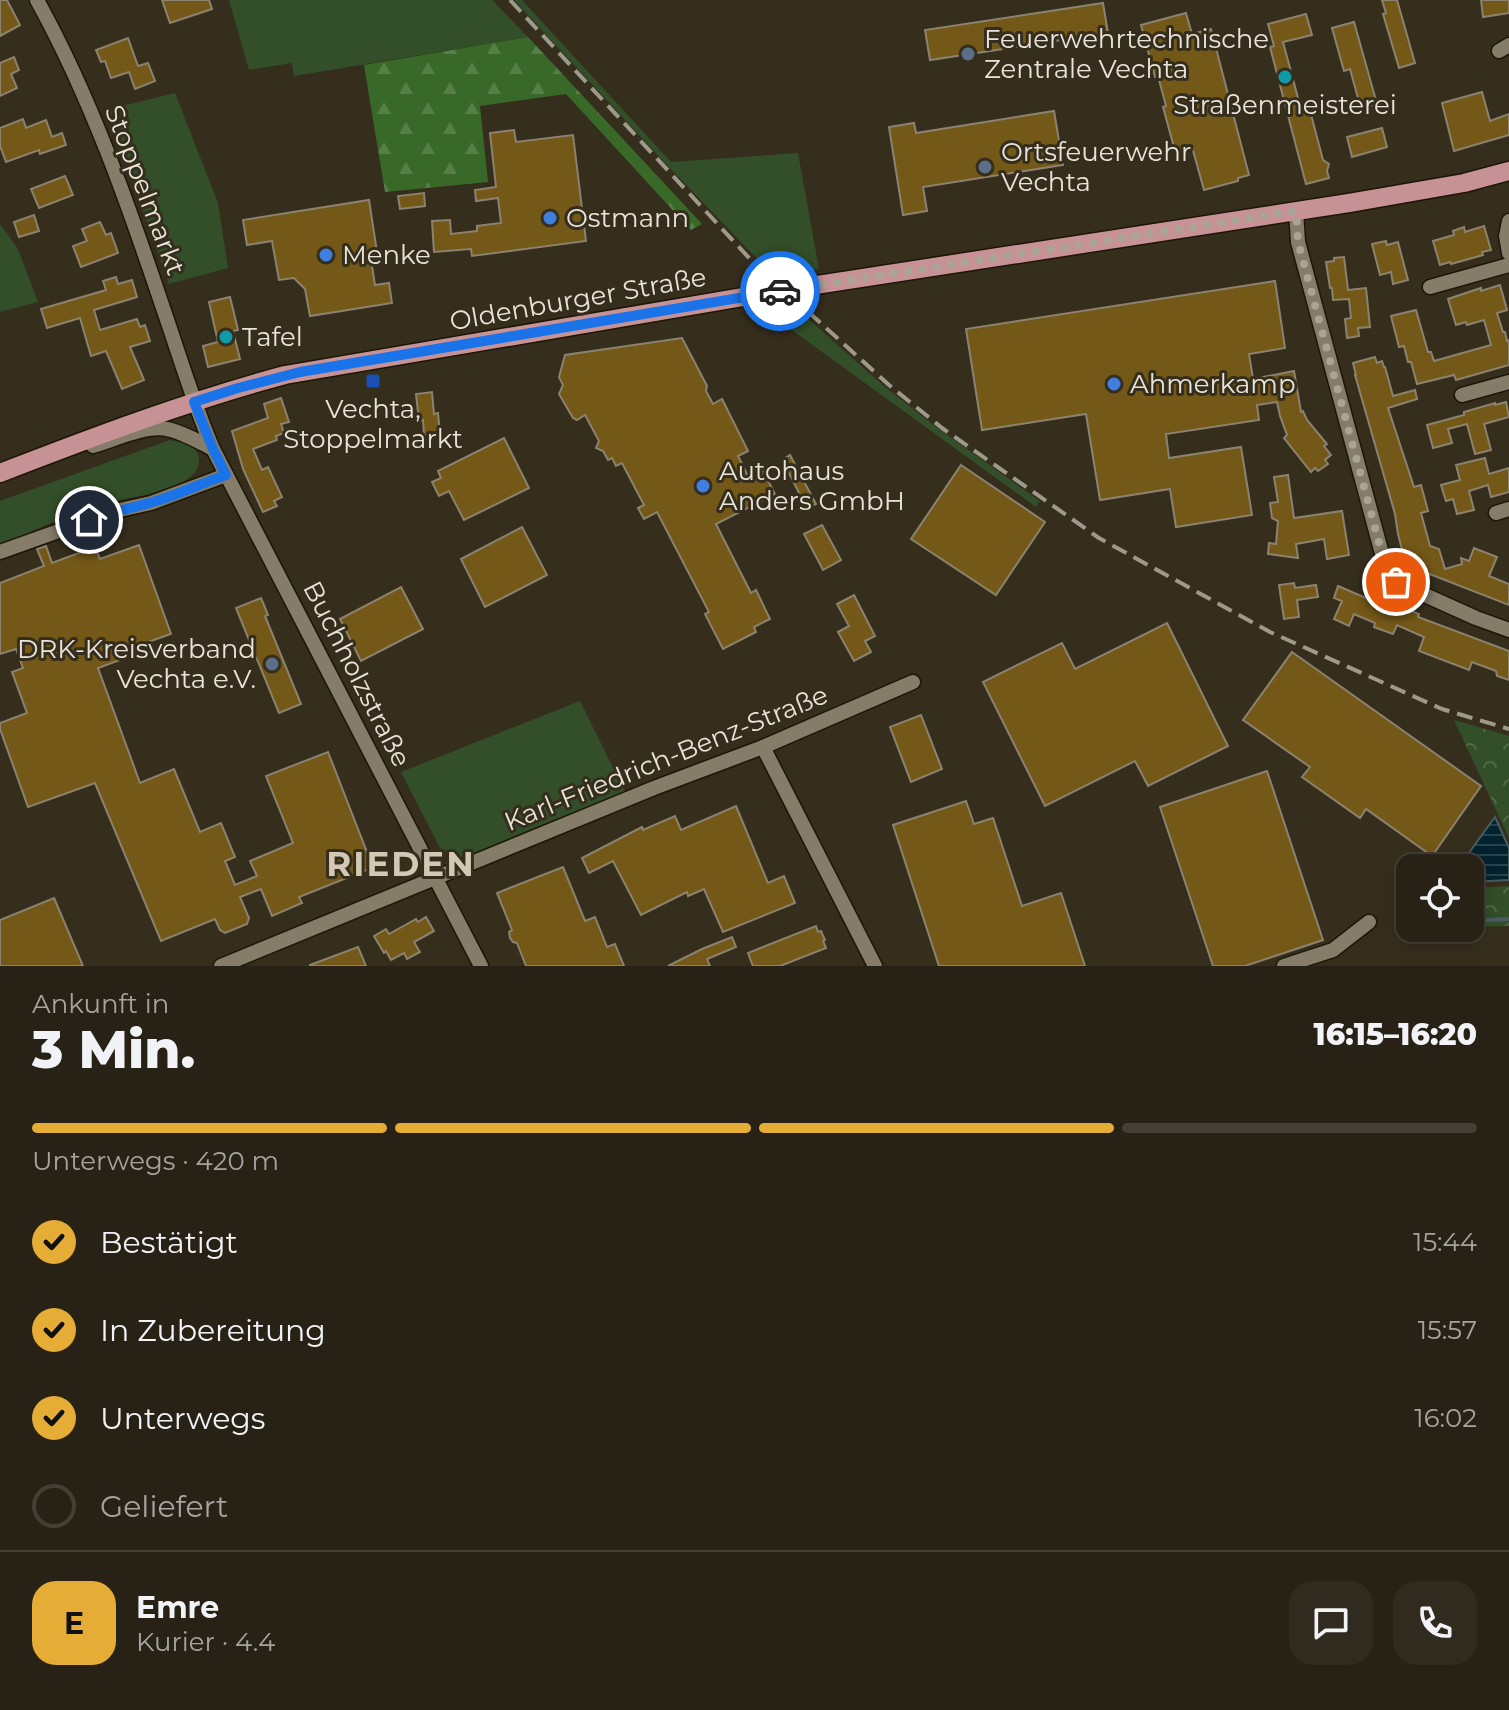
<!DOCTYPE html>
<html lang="de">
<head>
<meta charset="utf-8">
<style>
  :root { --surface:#282216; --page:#302a1f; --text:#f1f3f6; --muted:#a5a4a1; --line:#443f35; --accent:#e5ad35 }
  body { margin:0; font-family:Montserrat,sans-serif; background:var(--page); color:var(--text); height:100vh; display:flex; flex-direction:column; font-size:30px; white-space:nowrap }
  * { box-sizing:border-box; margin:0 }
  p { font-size:26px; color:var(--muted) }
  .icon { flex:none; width:44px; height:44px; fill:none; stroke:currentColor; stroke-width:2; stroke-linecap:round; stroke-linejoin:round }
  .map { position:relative; height:966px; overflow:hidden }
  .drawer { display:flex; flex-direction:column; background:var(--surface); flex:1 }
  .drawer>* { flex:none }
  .buttons { position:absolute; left:1396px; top:854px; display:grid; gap:16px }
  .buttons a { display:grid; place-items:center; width:88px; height:88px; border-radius:16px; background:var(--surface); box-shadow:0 4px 20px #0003,0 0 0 2px var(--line); font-size:40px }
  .pin { position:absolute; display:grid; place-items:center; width:68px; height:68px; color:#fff; margin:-34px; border:4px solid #fff; border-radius:50%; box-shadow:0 2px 8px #0007 }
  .courier { position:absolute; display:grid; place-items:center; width:80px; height:80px; margin:-40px; border:6px solid #1a73e8; border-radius:50%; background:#fff; color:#222; box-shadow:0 2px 10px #0007 }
  .overview em { font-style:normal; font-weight:800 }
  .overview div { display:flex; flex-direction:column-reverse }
  .overview { display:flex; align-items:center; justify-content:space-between; height:136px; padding:0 32px }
  h1 { font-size:52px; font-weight:800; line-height:60px }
  .bar { display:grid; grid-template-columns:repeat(4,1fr); gap:12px 8px; align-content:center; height:96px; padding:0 32px }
  .bar i { height:10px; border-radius:6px; background:var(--line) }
  .bar .selected { background:var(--accent) }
  .bar p { grid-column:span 4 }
  .line { display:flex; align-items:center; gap:20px; padding:0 32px; border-top:2px solid var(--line) }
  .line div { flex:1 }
  .round { display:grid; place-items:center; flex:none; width:84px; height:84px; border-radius:24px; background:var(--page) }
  ol { padding:0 32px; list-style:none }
  li { display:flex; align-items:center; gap:24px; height:88px }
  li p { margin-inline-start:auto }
  li .icon { padding:8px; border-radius:50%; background:var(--accent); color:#111; stroke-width:4 }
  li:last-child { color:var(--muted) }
  li i { width:44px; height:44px; border:4px solid var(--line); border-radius:50% }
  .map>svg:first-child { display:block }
  .green { fill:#334f29 }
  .forest { fill:url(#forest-firs) }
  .park { fill:url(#park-crowns) }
  .water { fill:url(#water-rules); stroke:#485c62; stroke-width:2 }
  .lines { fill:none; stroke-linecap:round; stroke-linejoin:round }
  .stream { stroke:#485c62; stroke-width:4 }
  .building { fill:#735817; stroke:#8b826f; stroke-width:2 }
  .minor-casing { stroke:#1d1606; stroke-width:17 }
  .major-casing { stroke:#1d1606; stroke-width:21 }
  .minor { stroke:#857c69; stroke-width:14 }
  .major { stroke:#c79296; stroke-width:18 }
  .rail { stroke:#9f998c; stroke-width:4; stroke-dasharray:16 8; stroke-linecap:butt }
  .done { stroke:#aaa498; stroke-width:8; stroke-dasharray:0 14.4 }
  .route { stroke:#1a73e8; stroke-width:10 }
  .service-dot { fill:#5c6f8a; stroke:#362e1d; stroke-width:3 }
  .culture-dot { fill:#0f9aa8; stroke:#362e1d; stroke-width:3 }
  .shop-dot { fill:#3f7fe0; stroke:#362e1d; stroke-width:3 }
  .transit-dot { fill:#1a4fb4; stroke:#362e1d; stroke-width:3 }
  .labels { text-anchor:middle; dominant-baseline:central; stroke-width:6; stroke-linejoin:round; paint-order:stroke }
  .poi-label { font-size:26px; fill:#e9e4da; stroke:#362e1d; text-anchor:start }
  .street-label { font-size:26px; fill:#e9e4da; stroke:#362e1d }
  .district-label { font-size:34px; font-weight:bold; letter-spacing:2px; fill:#d2c8b3; stroke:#362e1d }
</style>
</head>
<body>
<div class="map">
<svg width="1509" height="966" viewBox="0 0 1509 966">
  <defs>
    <pattern id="forest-firs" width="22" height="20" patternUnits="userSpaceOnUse" patternTransform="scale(2)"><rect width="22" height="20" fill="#396928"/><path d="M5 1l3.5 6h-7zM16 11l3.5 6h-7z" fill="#567e47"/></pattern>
    <pattern id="park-crowns" width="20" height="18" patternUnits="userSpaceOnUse" patternTransform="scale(2)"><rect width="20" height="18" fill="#334f29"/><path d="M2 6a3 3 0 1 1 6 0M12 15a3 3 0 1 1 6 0" fill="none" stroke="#516847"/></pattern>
    <pattern id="water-rules" width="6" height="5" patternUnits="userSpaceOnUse" patternTransform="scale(2)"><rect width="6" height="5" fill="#03222f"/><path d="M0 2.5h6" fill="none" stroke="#28424d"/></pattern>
  </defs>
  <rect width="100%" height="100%" fill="#362e1d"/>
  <!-- green -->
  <g class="green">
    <polygon points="229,0 492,0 528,37 294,76 292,63 249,70"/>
    <polygon points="514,0 522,0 671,162 798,153 819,269 790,273 780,260 764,266 664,162"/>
    <polygon points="175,93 218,203 228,268 169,284 106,110"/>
    <polygon points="0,224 18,249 38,302 0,312"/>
    <polygon points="797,309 885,387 939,429 1040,501 1036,507 767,312"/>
    <path d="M170,440C181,443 197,444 199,458C202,491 126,497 104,503C69,514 34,531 0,545V501Z"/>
    <polygon points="580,701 625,792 461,860 440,848 401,772"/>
  </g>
  <!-- forest -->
  <polygon class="forest" points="528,37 702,224 691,230 566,94 480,106 488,182 385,192 364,65"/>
  <!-- park -->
  <g class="park">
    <polygon points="1454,720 1509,736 1509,838"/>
    <polygon points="1509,886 1509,926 1470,927 1470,888"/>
  </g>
  <!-- water -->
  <polygon class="water" points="1495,817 1509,848 1509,880 1470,882 1470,868 1458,868"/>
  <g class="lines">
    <!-- stream -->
    <polyline class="stream" points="1470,921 1509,919"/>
  </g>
  <!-- building -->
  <g class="building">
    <polygon points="0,0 7,0 20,25 0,36"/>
    <polygon points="162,0 209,0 212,9 170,23"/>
    <polygon points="1382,0 1397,0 1415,63 1399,68 1383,14 1386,13"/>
    <polygon points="1481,0 1509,0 1509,13 1483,17"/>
    <polygon points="1103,3 1108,33 930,60 925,30"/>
    <polygon points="1186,13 1192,34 1211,29 1249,175 1238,178 1238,181 1204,190 1192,147 1175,151 1163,107 1166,106 1158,76 1155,77 1141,25"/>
    <polygon points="1306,14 1312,35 1283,42 1301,109 1309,107 1323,160 1329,164 1327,171 1329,178 1306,184 1270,47 1274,46 1268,24"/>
    <polygon points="1354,22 1377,104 1361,109 1350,69 1344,71 1332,28"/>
    <polygon points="128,38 138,66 148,63 155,81 135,89 129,72 111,78 105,61 101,62 96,50"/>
    <polygon points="14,57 19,70 11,74 17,88 0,96 0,63"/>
    <polygon points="1482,92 1490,121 1509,114 1509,135 1454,151 1442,103"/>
    <polygon points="1054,111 1063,165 923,187 927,211 903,215 889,127 914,123 916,133"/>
    <polygon points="23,119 26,128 46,120 52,137 62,133 66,145 40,154 39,150 6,162 0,146 0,128"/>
    <polygon points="1382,128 1387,147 1352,157 1347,137"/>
    <polygon points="514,130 516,142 573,135 586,241 472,256 471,249 434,252 432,221 450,220 451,234 477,231 477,226 501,223 498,198 476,201 475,190 496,187 490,133"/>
    <polygon points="65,176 73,195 39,208 31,189"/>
    <polygon points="424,193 425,206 400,209 398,196"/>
    <polygon points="369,200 379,265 372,266 375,285 389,283 392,303 310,316 305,289 294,278 279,280 272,241 247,245 243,220"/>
    <polygon points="34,215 39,231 19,237 14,222"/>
    <polygon points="100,222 106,235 111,233 118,253 81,267 73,246 87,241 82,229"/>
    <polygon points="1484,226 1491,250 1482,252 1483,255 1451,264 1450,262 1440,265 1433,241 1454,235 1453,231 1464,227 1465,232"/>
    <polygon points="1386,241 1387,245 1398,242 1408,280 1393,284 1391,272 1380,275 1372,244"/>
    <polygon points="1344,257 1348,290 1366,288 1370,327 1358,328 1359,336 1347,338 1345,319 1351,318 1349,299 1333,300 1332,288 1330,288 1326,262 1334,261 1334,258"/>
    <polygon points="116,277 118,284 132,280 137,297 94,310 100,330 137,319 140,327 145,325 150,341 130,347 144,380 122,389 106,351 91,356 80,318 47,328 41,309 106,290 103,281"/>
    <polygon points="1275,281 1285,348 1249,354 1253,379 1294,371 1301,412 1303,411 1307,420 1327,444 1324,446 1331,455 1325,460 1328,464 1318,471 1315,468 1311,472 1284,438 1287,435 1280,416 1277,402 1257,405 1259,420 1166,434 1169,458 1241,447 1252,515 1176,527 1170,489 1100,500 1086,414 982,430 966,329"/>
    <polygon points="1500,285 1507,310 1497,313 1503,332 1505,332 1507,341 1509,340 1509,365 1456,380 1454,375 1417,384 1411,362 1408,362 1404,346 1399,347 1391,316 1416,310 1428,352 1431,352 1434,361 1491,345 1484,320 1467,325 1466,322 1456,325 1448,299 1481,288 1481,291"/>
    <polygon points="230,297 238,330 233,331 240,359 208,367 203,346 218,342 209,302"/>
    <polygon points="682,338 707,386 706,391 713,404 722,399 748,451 738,456 749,478 763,471 775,494 716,524 751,593 756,590 770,619 754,627 756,632 723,649 705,614 709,612 657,512 644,519 638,508 644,505 622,463 616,466 612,458 608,460 603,451 596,448 599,441 585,415 577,420 573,418 559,394 563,385 559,377 565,355"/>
    <polygon points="1375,357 1377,363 1382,361 1384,367 1385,367 1393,396 1415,390 1417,399 1388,408 1414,487 1421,485 1428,511 1421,513 1430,546 1439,549 1445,569 1462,564 1461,558 1469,561 1474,548 1497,557 1489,576 1509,584 1509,605 1422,571 1421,574 1407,569 1398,534 1395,514 1355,375 1356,375 1353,363"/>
    <polygon points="432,392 434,414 438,413 440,434 424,435 423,420 419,421 416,394"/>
    <polygon points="281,398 289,422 281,424 284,433 276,436 277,440 253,449 262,470 268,467 282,497 274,501 277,506 263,512 243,469 232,431 268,418 264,404"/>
    <polygon points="1506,402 1509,417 1484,424 1491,450 1475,454 1467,424 1448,429 1452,443 1433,448 1427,425 1464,415 1464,412 1495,403 1495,405"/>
    <polygon points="504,438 529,488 464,520 449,491 439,496 432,482 441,478 438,471"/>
    <polygon points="790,455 816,504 807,508 782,460"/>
    <polygon points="1485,458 1489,474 1509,468 1509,492 1491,497 1488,485 1469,491 1474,510 1457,514 1453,499 1446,501 1441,485 1460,480 1456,465"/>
    <polygon points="961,465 1045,522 996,595 911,539"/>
    <polygon points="1288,475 1294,518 1342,511 1349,555 1327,559 1324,539 1296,544 1298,558 1268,554 1269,543 1276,544 1278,521 1272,518 1270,503 1278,502 1274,477"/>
    <polygon points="822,525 841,560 823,570 804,534"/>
    <polygon points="522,527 547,575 485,607 461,559"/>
    <polygon points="139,545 171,634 148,642 150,649 98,668 140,783 174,769 200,832 221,823 235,857 225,861 235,885 257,876 250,861 293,843 266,776 328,752 367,852 371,851 377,866 299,897 302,903 272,916 261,889 240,897 249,918 247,924 225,933 220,930 215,919 161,941 95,783 28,807 0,729 0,723 27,713 12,672 23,668 16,649 0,654 0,583 44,566 37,549 46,546 52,563 95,547 100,559"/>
    <polygon points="1294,583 1295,588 1316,585 1318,597 1297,600 1299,617 1284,619 1279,585"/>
    <polygon points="1338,586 1389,608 1390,605 1401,610 1402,607 1419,614 1418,617 1509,651 1509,680 1497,676 1496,671 1472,662 1469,670 1419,651 1424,637 1397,625 1393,634 1374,627 1375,623 1354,614 1349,626 1334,619 1342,601 1334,598"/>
    <polygon points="401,587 423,629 361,661 340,619"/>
    <polygon points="854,595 875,636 865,641 871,652 854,661 838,632 849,626 837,604"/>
    <polygon points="261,598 268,615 265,616 301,704 279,713 236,608"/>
    <polygon points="1167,623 1228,746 1148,786 1135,761 1045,806 983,682 1062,643 1075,669"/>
    <polygon points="1292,652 1481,786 1432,856 1366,809 1360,818 1302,777 1310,767 1243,720"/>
    <polygon points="921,715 942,769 911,782 890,727"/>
    <polygon points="1267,771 1323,940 1245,966 1213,966 1160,807"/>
    <polygon points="966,801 974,824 993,818 1022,906 1061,893 1085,966 939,966 893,825"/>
    <polygon points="736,806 768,883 784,876 795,903 723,932 704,889 688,896 687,892 641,915 613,861 589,873 582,858 642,827 643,830 675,816 681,830"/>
    <polygon points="563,867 585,921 595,917 607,947 615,944 624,966 526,966 517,943 513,942 510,938 509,932 512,930 497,893"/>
    <polygon points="54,898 83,966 0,966 0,920"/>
    <polygon points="426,917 434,931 414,942 420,952 407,959 404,953 391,960 386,951 384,953 374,936 386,929 389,934 416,919 418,922"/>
    <polygon points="816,926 818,932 821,931 825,940 823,941 826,948 780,966 753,966 748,953"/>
    <polygon points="732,937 736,947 707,959 710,966 668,966 702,949"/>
    <polygon points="358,947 366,966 310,966 310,965"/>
  </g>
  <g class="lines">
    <!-- minor casing -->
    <g class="minor-casing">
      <g id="minor">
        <path d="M37,0C90,96 127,201 162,305C179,354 193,402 213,449L481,966"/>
        <polyline points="1499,51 1509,45"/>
        <polyline points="1296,211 1298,242 1385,565 1396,582 1476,618 1509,630"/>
        <polyline points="1509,221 1506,236 1509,253"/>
        <polyline points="1430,287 1509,265"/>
        <polyline points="1462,395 1509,382"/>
        <path d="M93,446C114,440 145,425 167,429C183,432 199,442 213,449"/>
        <polyline points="1496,513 1509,509"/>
        <polyline points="0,552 115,511 151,503 226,475"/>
        <polyline points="763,747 875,966"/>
        <polyline points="221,966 654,788 763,747 913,682"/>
        <polyline points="1284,966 1333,950 1369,922"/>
      </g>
    </g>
    <!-- major casing -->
    <g class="major-casing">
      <path id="major" d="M0,473C93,437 188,401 285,375L784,290L1349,203L1464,183L1509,171"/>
    </g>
    <!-- minor -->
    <use href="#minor" class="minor"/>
    <!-- major -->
    <use href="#major" class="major"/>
    <!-- rail -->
    <polyline class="rail" points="510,0 750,259 889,385 942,428 1099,538 1270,632 1442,709 1509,729"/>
  </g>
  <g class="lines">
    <!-- done -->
    <polyline class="done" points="780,291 1296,211 1298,242 1385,565 1396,582"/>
    <!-- route -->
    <path class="route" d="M89,520C111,512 133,508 156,501C180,494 202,483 226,475L213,449L194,402L238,388L300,372L780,291"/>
  </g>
  <!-- markers -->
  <g class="service-dot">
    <circle cx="968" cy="54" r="8"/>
    <circle cx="985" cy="167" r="8"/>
    <circle cx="272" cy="664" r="8"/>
  </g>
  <g class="culture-dot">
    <circle cx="1285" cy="77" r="8"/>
    <circle cx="226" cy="337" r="8"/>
  </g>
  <g class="shop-dot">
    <circle cx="550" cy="218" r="8"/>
    <circle cx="326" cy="255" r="8"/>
    <circle cx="1114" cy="384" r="8"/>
    <circle cx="703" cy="486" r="8"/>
  </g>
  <rect class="transit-dot" x="365" y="373" width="16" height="16" rx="4"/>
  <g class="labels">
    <!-- poi labels -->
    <g class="poi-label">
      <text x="984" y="39">Feuerwehrtechnische<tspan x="984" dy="30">Zentrale Vechta</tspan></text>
      <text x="1285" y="105" text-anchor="middle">Straßenmeisterei</text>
      <text x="1001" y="152">Ortsfeuerwehr<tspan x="1001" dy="30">Vechta</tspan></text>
      <text x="566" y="218">Ostmann</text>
      <text x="342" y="255">Menke</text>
      <text x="242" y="337">Tafel</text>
      <text x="1130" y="384">Ahmerkamp</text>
      <text x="373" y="409" text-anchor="middle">Vechta,<tspan x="373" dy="30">Stoppelmarkt</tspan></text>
      <text x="719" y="471">Autohaus<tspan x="719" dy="30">Anders GmbH</tspan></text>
      <text x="256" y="649" text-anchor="end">DRK-Kreisverband<tspan x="256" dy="30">Vechta e.V.</tspan></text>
    </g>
    <!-- street labels -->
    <g class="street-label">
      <text transform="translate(145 190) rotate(69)">Stoppelmarkt</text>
      <text transform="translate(578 299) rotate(-10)">Oldenburger Straße</text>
      <text transform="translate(357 674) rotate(63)">Buchholzstraße</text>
      <text transform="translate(666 758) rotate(-22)">Karl-Friedrich-Benz-Straße</text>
    </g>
    <!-- district labels -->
    <g class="district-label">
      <text x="401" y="864">RIEDEN</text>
    </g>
  </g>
</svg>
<div class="buttons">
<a><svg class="icon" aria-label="locate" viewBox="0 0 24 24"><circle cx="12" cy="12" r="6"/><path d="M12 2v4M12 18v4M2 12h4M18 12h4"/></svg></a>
</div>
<div class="pin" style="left:1396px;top:582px;background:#ea580c"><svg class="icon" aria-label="bag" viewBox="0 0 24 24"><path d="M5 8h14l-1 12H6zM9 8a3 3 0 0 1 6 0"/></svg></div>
<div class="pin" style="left:89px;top:520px;background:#1f2937"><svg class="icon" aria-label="home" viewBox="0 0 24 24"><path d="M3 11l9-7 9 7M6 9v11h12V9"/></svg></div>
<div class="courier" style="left:780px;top:291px"><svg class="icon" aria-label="car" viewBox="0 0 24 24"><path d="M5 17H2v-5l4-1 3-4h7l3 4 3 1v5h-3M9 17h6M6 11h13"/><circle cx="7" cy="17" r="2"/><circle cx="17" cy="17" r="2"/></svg></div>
</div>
<section class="drawer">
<div class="overview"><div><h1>3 Min.</h1><p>Ankunft in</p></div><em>16:15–16:20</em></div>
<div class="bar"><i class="selected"></i><i class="selected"></i><i class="selected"></i><i></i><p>Unterwegs · 420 m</p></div>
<ol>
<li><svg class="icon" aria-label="check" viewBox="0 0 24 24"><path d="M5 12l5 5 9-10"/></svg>Bestätigt<p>15:44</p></li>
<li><svg class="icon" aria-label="check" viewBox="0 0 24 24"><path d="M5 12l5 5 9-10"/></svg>In Zubereitung<p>15:57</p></li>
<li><svg class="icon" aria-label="check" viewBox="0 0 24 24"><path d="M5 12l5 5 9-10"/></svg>Unterwegs<p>16:02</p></li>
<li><i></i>Geliefert</li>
</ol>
<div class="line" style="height:144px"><b class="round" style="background:var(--accent);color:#111">E</b><div><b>Emre</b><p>Kurier · 4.4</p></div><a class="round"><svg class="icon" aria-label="chat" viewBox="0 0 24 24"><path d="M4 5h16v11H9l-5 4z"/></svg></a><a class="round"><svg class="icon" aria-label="phone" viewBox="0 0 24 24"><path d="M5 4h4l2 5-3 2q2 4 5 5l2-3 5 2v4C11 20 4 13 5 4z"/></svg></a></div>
</section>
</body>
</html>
